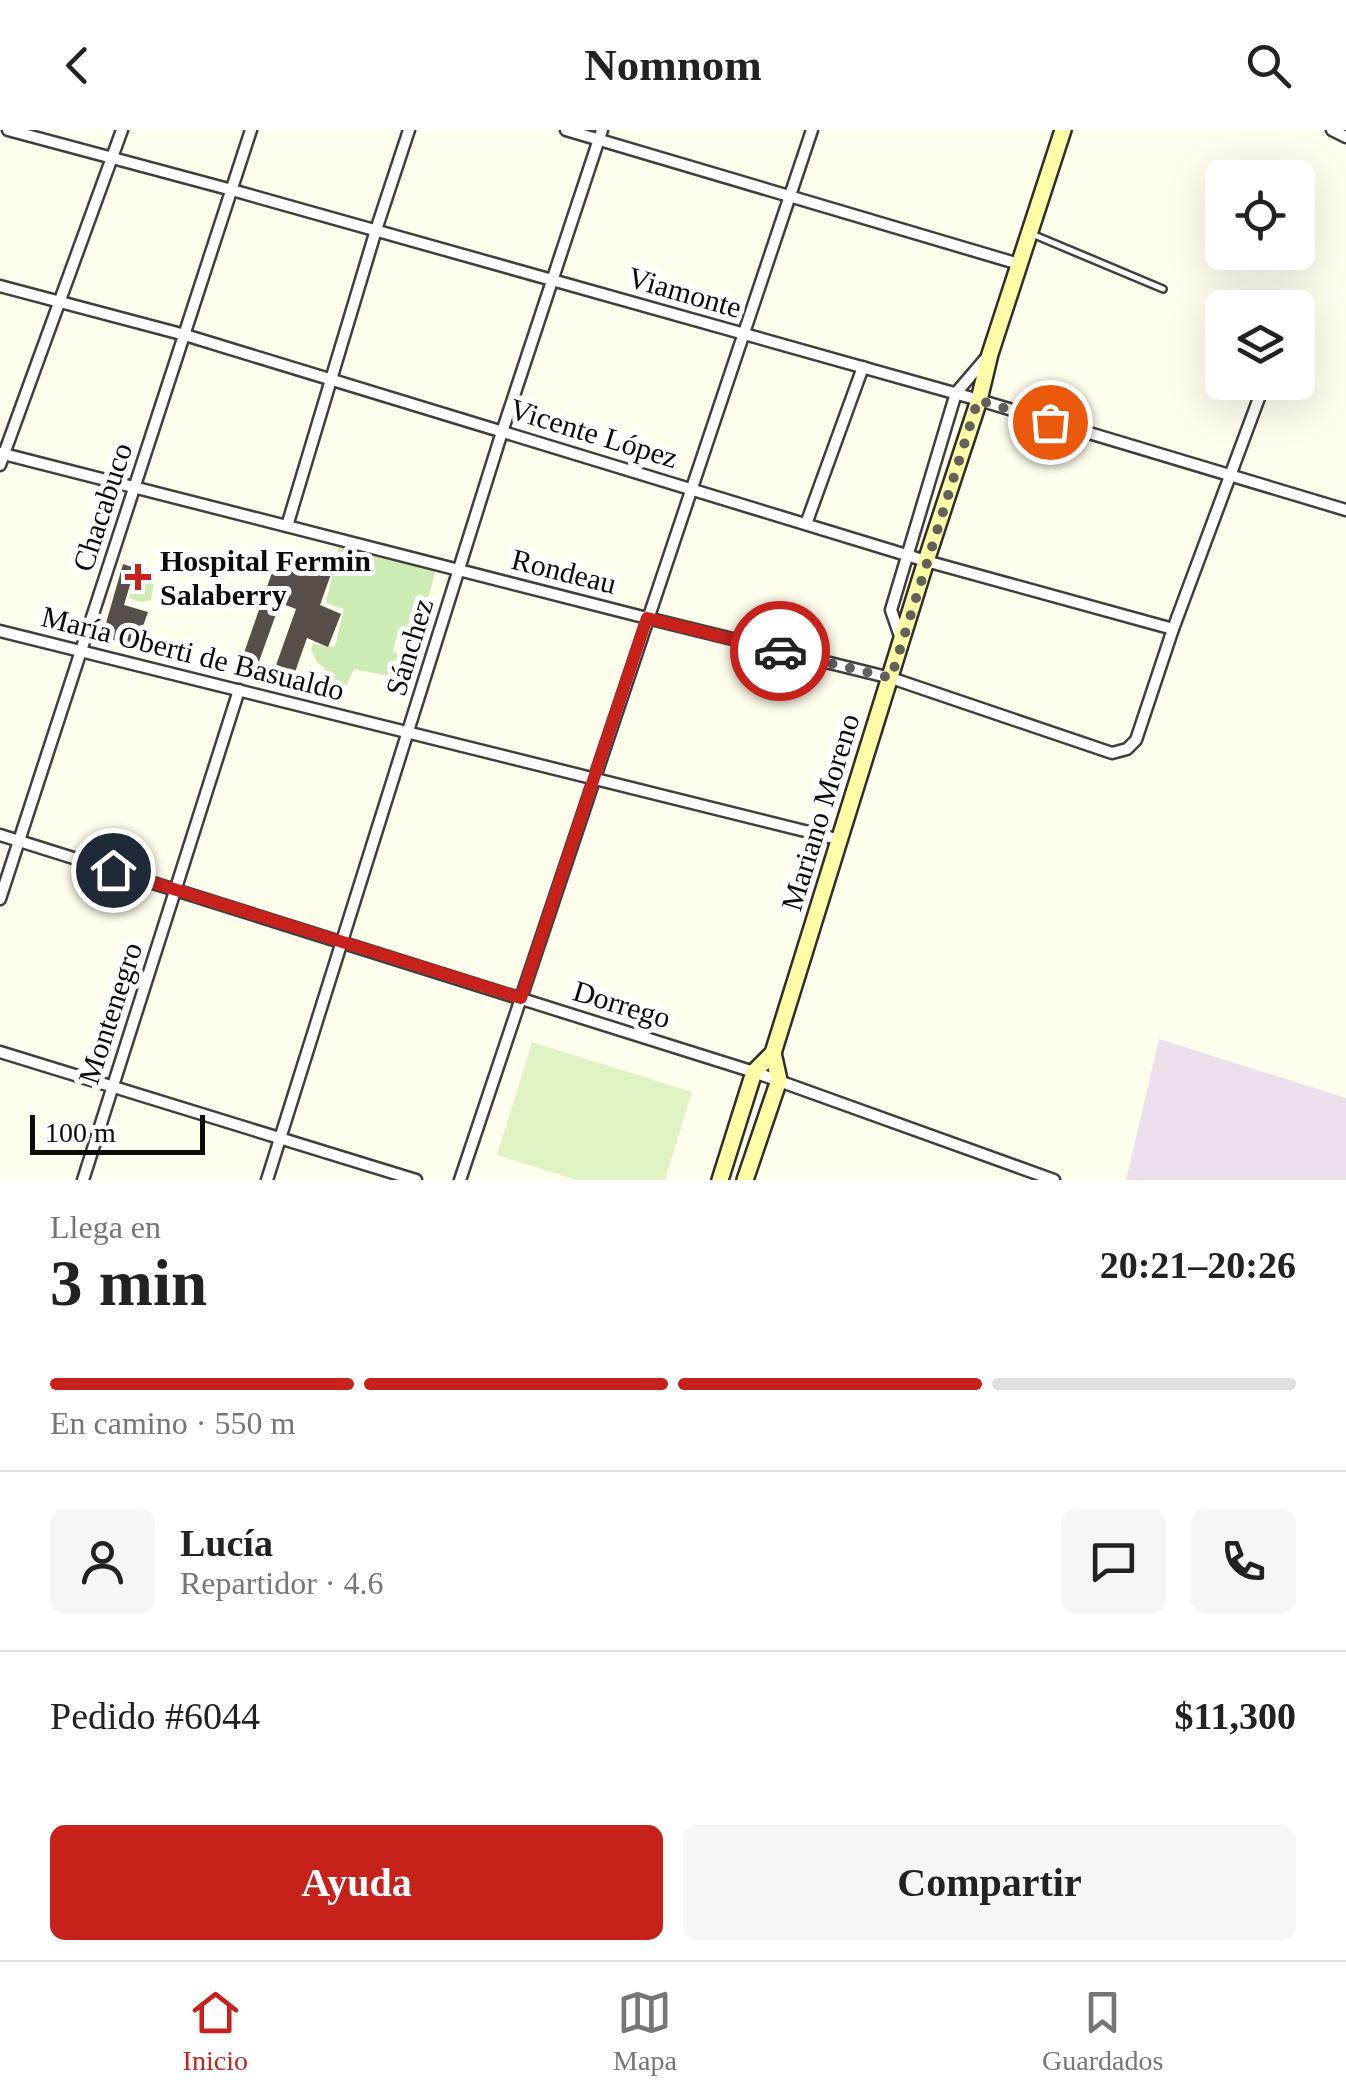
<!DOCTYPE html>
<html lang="es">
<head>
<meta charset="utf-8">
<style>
  :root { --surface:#fff; --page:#f6f6f6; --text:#222; --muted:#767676; --line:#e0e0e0; --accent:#c6211b }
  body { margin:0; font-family:"Times New Roman",serif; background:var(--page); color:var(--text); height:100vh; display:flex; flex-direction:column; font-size:38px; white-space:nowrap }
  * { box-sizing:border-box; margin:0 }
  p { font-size:32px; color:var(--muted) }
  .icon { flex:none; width:55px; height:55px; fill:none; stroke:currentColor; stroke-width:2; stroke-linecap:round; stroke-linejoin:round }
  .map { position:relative; height:1050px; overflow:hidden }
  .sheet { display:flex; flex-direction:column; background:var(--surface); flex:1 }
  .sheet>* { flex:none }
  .controls { position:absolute; left:1205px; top:30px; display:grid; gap:20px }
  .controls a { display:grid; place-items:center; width:110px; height:110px; border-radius:15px; background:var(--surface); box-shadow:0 10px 40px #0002; font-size:50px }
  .scale { position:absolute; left:30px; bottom:25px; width:175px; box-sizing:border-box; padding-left:10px; border:5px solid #0c0c0c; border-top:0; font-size:28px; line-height:35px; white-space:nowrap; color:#0c0c0c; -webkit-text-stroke:8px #fff; paint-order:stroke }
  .pin { position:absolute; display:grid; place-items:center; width:85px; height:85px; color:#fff; margin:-42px; border:5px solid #fff; border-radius:50%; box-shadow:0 2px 10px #0007 }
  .courier { position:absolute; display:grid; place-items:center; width:100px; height:100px; margin:-50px; border:8px solid #c6211b; border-radius:50%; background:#fff; color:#222; box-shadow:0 2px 12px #0007 }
  .summary em { font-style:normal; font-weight:800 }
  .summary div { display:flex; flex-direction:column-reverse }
  .summary { display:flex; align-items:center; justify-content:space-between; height:170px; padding:0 50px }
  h1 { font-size:65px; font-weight:800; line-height:75px }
  .bar { display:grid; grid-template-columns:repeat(4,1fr); gap:15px 10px; align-content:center; height:120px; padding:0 50px }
  .bar i { height:12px; border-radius:8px; background:var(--line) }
  .bar .on { background:var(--accent) }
  .bar p { grid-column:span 4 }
  .line { display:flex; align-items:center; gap:25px; padding:0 50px; border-top:2px solid var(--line) }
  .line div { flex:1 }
  .round { display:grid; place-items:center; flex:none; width:105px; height:105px; border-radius:15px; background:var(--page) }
  .action { display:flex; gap:20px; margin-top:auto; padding:20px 50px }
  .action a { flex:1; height:115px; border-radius:15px; background:var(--accent); color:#fff; font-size:40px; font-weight:800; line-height:115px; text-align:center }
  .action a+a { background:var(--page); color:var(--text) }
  header { display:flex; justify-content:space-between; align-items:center; height:130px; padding:0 50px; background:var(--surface); font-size:45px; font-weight:800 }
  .dock { display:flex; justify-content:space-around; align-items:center; height:140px; border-top:2px solid var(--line); background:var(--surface); font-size:28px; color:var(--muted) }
  .dock a { display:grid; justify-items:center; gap:5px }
  .dock .on { color:var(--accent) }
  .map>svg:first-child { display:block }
  .industrial { fill:#ece0ec }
  .green { fill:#ccecb3 }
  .pitch { fill:#dff3c5 }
  .building { fill:#564e48 }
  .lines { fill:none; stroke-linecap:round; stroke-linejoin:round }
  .lane-casing { stroke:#3f3f3f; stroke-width:10 }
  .street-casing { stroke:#3f3f3f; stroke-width:15 }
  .secondary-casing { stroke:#2e2e2e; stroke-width:20 }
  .lane { stroke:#fff; stroke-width:5 }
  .street { stroke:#fff; stroke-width:10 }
  .secondary { stroke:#fffca7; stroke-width:15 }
  .done { stroke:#61605a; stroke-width:10; stroke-dasharray:0 18 }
  .route { stroke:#c6211b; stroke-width:12 }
  .poi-dot { fill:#c6211b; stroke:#fff; stroke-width:4 }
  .labels { text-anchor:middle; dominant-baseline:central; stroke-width:10; stroke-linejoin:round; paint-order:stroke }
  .street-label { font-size:30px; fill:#0c0c0c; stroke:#fff }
  .poi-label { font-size:30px; font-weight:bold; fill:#0c0c0c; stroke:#fff; text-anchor:start }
</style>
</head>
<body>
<header><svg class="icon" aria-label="back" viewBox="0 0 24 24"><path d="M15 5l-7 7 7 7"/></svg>Nomnom<svg class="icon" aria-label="search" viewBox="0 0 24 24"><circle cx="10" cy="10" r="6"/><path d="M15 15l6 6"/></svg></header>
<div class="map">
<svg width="1346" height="1050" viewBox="0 0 1346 1050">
  <rect width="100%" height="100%" fill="#fffdec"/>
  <!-- industrial -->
  <polygon class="industrial" points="1159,909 1346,968 1346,1050 1126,1050"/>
  <!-- green -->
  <g class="green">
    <polygon points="339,414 436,439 417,511 396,508 393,522 412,530 407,550 354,539 339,571 311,563 325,538 317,532 311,519 313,514 335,517 344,479 326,473"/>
    <polygon points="136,444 143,444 154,452 151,470 141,472 129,468"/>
  </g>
  <!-- pitch -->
  <polygon class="pitch" points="532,912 692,962 665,1050 577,1050 497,1025"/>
  <!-- building -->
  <g class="building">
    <polygon points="316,423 336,430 320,475 341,484 328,517 307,508 289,559 270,552 296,479 280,473 253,548 237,543 276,431 309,443"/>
    <polygon points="123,434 135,438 124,475 148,482 136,516 102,507"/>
  </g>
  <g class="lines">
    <!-- lane casing -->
    <g class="lane-casing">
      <polyline id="lane" points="1032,104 1163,159"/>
    </g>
    <!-- street casing -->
    <g class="street-casing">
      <g id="street">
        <polyline points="8,0 232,60 979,270 1346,380"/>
        <polyline points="566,0 1019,134"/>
        <polyline points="1332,0 1346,7"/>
        <polyline points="0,156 185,205 926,431 1173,499"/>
        <polyline points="0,323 647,488 891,548 1112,623 1127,619 1136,610 1173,499 1259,268"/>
        <polyline points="0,335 122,0"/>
        <polyline points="806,394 863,237"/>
        <polyline points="287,396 376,100 409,0"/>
        <polyline points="0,501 841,710"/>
        <polyline points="901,509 891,480 956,263 986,228"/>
        <polyline points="0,705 754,942 1054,1050"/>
        <polyline points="0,769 251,0"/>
        <polyline points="0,922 416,1050"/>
        <polyline points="83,1050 239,560"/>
        <polyline points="267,1050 502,302 602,0"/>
        <polyline points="460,1050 812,0"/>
      </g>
    </g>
    <!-- secondary casing -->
    <g class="secondary-casing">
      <g id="secondary">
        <polyline points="720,1050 754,942 773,923 926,431 979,270 990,224 1063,0"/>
        <polyline points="745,1050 779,950 773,923"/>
      </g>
    </g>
    <!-- lane -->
    <use href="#lane" class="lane"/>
    <!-- street -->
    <use href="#street" class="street"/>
    <!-- secondary -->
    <use href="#secondary" class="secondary"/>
  </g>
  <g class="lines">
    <!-- done -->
    <polyline class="done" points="780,521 891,548 978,270 1050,292"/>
    <!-- route -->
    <polyline class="route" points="113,740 521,868 647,488 780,521"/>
  </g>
  <!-- markers -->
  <path class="poi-dot" d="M133 432h10v10h10v10h-10v10h-10v-10h-10v-10h10z"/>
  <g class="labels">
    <!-- street labels -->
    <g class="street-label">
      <text transform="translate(685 162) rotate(16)">Viamonte</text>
      <text transform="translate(594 303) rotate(17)">Vicente López</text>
      <text transform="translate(102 377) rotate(-72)">Chacabuco</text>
      <text transform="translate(564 441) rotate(14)">Rondeau</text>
      <text transform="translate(409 517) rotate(-73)">Sánchez</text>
      <text transform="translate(193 523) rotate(14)">María Oberti de Basualdo</text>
      <text transform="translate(820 682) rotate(-73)">Mariano Moreno</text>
      <text transform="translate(622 874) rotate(17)">Dorrego</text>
      <text transform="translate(110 883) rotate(-72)">Montenegro</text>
    </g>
    <!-- poi labels -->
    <g class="poi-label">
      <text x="160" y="430">Hospital Fermin<tspan x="160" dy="34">Salaberry</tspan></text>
    </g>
  </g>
</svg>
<div class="controls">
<a><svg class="icon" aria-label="locate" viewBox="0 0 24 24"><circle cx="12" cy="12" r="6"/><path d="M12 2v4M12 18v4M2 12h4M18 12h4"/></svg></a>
<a><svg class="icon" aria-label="layers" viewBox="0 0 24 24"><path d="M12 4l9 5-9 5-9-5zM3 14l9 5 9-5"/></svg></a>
</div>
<div class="scale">100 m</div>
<div class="pin" style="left:1050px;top:292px;background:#ea580c"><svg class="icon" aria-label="bag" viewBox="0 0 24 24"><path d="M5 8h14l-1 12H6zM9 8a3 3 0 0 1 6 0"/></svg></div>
<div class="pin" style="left:113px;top:740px;background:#1f2937"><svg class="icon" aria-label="home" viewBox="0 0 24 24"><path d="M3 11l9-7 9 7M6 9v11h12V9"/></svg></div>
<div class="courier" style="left:780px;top:521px"><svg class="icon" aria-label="car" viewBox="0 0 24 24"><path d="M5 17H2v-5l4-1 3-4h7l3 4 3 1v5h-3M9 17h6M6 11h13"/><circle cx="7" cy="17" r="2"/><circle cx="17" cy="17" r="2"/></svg></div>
</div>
<section class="sheet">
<div class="summary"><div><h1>3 min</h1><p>Llega en</p></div><em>20:21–20:26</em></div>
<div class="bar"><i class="on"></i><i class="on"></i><i class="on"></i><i></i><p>En camino · 550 m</p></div>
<div class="line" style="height:180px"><a class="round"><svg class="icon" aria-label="person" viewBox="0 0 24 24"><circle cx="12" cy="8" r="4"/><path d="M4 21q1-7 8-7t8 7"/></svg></a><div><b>Lucía</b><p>Repartidor · 4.6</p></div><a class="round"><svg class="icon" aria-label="chat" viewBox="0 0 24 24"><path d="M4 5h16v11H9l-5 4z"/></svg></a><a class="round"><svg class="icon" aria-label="phone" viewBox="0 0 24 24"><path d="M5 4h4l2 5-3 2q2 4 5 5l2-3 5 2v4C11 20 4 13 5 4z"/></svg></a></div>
<div class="line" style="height:130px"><div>Pedido #6044</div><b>$11,300</b></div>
<div class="action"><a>Ayuda</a><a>Compartir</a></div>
</section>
<nav class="dock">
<a class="on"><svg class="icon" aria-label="home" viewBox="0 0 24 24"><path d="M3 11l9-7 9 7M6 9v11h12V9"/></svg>Inicio</a>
<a><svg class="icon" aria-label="map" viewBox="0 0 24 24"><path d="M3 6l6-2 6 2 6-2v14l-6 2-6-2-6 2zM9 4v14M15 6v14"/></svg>Mapa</a>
<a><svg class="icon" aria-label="saved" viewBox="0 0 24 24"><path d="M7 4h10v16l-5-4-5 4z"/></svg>Guardados</a>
</nav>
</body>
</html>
